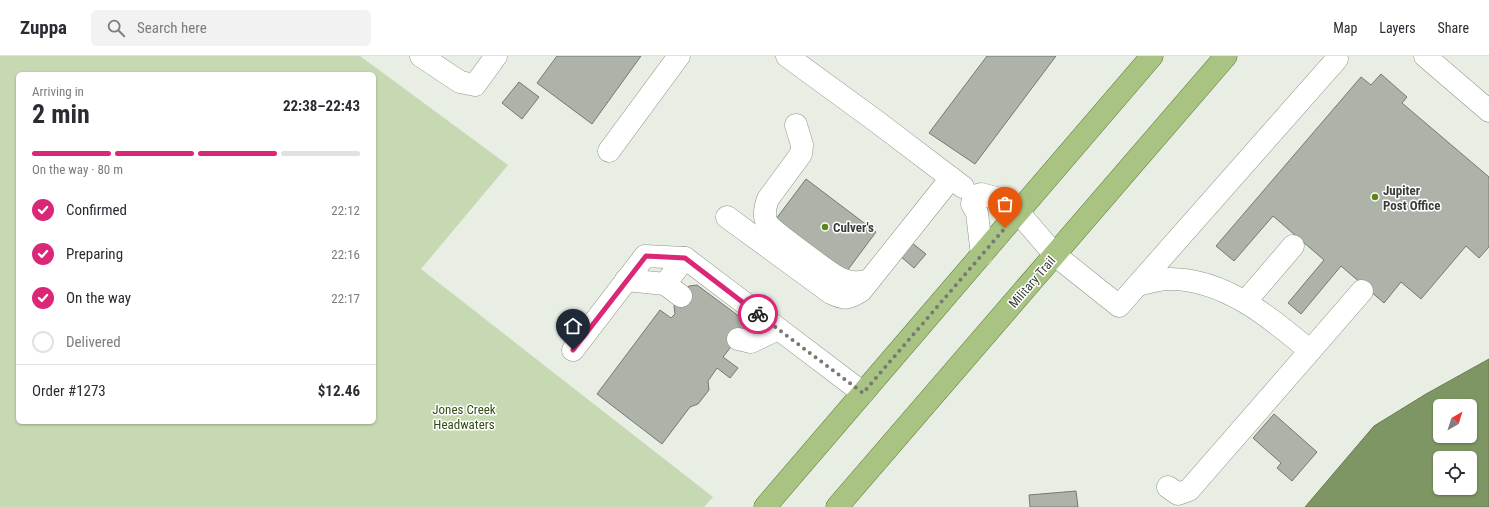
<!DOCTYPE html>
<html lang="en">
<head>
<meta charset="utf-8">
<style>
  :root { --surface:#fff; --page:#f2f2f3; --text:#2b2b33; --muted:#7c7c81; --line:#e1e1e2; --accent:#db2777 }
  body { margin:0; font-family:"Roboto Condensed",sans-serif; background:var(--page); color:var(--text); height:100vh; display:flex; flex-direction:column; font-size:15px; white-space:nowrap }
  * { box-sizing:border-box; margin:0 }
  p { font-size:13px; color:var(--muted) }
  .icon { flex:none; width:22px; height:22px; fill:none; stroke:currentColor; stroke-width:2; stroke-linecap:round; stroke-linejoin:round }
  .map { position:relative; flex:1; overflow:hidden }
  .drawer { position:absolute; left:16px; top:16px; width:360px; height:352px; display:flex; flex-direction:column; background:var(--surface); border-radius:6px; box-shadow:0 1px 3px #0004 }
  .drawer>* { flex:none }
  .needle { width:26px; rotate:39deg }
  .controls { position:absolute; left:1433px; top:343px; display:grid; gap:8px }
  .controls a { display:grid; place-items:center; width:44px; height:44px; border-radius:6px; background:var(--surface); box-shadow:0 1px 3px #0004; font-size:20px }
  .pin { position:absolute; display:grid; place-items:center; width:34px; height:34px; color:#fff; margin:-41px -17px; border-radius:50% 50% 50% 0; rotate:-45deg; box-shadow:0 0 4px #0007 }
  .pin .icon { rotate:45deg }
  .courier { position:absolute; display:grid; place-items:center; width:40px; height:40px; margin:-20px; border:3px solid #db2777; border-radius:50%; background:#fff; color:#222; box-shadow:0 1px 5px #0007 }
  .headline em { font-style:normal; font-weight:700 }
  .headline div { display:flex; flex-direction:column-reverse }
  .headline { display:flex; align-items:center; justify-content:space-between; height:68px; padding:0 16px }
  h1 { font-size:26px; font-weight:700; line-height:30px }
  .bar { display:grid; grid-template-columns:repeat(4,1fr); gap:6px 4px; align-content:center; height:48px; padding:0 16px }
  .bar i { height:5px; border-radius:3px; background:var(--line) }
  .bar .on { background:var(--accent) }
  .bar p { grid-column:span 4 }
  .line { display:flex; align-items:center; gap:10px; padding:0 16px; border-top:1px solid var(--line) }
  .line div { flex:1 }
  ol { padding:0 16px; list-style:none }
  li { display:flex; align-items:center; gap:12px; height:44px }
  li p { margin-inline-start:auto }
  li .icon { padding:4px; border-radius:50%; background:var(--accent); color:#fff; stroke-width:4 }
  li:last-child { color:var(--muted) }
  li i { width:22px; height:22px; border:2px solid var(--line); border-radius:50% }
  header { display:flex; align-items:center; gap:24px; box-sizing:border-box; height:56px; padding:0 20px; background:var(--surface); border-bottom:1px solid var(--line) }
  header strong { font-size:19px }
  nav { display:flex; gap:22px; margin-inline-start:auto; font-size:14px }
  .search { width:280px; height:36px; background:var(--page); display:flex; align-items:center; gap:10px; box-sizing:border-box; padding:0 14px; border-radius:6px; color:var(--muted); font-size:15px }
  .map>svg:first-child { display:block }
  .green { fill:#c6d9b2; fill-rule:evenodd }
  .water { fill:#7e9663; stroke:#6a7b56; fill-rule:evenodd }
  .building { fill:#aeb3a9; stroke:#757a70 }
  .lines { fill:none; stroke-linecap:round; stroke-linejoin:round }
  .minor-casing { stroke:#8e9389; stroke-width:23 }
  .major-casing { stroke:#5c7a32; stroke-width:23 }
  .minor { stroke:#fff; stroke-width:22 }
  .major { stroke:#a9c382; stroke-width:22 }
  .done { stroke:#777a74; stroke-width:4; stroke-dasharray:0 7.2 }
  .route { stroke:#db2777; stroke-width:5 }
  .poi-dot { fill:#5d8714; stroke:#fff; stroke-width:1.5 }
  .labels { text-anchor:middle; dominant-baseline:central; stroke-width:3; stroke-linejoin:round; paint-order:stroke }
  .poi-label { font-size:13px; font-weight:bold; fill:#3a3c38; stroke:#fff; text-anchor:start }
  .street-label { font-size:13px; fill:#3a3c38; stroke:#fff }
  .park-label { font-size:13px; fill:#354c13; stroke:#fff }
</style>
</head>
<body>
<header>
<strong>Zuppa</strong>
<div class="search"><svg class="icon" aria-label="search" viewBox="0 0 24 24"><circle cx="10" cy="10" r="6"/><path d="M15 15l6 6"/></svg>Search here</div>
<nav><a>Map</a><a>Layers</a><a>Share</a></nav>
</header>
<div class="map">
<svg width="1489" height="451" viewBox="0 0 1489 451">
  <rect width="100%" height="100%" fill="#e8eee3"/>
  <!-- green -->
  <path class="green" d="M0,0H360L508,109L421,213L713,441L704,451H0ZM18,18H374V366H18Z"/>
  <!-- water -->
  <path class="water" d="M1489,303V451H1305L1374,370L1426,338ZM1440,350H1470V380H1440ZM1440,402H1470V432H1440Z"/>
  <!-- building -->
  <g class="building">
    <polygon points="557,0 641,0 592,68 537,27"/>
    <polygon points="987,0 1056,0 975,108 929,77"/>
    <polygon points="1381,18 1407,41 1402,47 1489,121 1489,191 1479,202 1466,190 1421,243 1401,226 1384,247 1341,210 1301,258 1288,247 1324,204 1273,160 1234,205 1216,190 1361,21 1371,29"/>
    <polygon points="519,26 539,41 522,63 502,47"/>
    <polygon points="806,123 876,176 847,215 823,198 819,202 773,167"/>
    <polygon points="912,187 926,198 914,212 900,200"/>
    <polygon points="697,229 744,264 745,273 723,301 738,312 730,322 717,312 708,325 709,334 698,348 690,351 662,388 597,338 660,254 671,262 675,258 674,250 689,230"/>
    <polygon points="1274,358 1317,396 1292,425 1277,412 1281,407 1253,382"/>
    <polygon points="1076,435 1078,451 1030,451 1029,439"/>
  </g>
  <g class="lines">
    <!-- minor casing -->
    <g class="minor-casing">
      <g id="minor">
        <polyline points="421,0 460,26 475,29 496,0"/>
        <polyline points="787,0 876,65 963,131"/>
        <polyline points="1425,0 1489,55"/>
        <path d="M796,69L802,89L801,98L768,143C765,151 763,159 767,167C771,174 832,219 841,223C851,227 858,227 868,225"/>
        <polyline points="609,95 679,0"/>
        <polyline points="974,140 981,138 1000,143 1018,156 1055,199 1119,250 1337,3"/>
        <polyline points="974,140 972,148 977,157 982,199"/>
        <path d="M727,161L831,237C845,244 848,243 861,235L951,122"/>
        <polyline points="626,224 665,228"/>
        <path d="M1138,229C1147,227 1158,223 1168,223C1223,222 1270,261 1310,295L1189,434L1178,438L1168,431"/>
        <polyline points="681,240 665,228 685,202"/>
        <polyline points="1245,246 1293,190"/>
        <polyline points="738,283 751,286 778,273"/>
        <polyline points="573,294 645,200 685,202 863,337"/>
        <polyline points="1310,295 1362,235"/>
      </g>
    </g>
    <!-- major casing -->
    <g class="major-casing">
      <g id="major">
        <polyline points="765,451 1152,0"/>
        <polyline points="837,451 1226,0"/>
      </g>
    </g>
    <!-- minor -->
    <use href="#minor" class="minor"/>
    <!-- major -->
    <use href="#major" class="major"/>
  </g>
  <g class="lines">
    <!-- done -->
    <polyline class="done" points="758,258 863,337 1005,172"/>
    <!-- route -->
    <polyline class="route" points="573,294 646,200 685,202 758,258"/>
  </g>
  <!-- markers -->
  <g class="poi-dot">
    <circle cx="1375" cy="141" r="4"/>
    <circle cx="825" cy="171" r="4"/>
  </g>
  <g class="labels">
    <!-- poi labels -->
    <g class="poi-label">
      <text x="1383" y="134">Jupiter<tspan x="1383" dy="15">Post Office</tspan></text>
      <text x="833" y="171">Culver's</text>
    </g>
    <!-- street labels -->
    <g class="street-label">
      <text transform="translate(1032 226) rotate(-49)">Military Trail</text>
    </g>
    <!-- park labels -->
    <g class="park-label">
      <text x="464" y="353">Jones Creek<tspan x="464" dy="15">Headwaters</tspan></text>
    </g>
  </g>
</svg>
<div class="controls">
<a><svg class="needle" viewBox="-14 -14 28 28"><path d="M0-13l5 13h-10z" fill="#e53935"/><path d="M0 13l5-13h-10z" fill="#7c7c81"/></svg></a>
<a><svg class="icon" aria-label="locate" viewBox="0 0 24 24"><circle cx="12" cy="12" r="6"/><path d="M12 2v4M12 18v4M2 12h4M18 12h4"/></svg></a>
</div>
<div class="pin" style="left:1005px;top:172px;background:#ea580c"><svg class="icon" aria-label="bag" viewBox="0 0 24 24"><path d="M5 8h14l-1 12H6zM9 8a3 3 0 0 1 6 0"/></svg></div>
<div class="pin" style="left:573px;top:294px;background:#1f2937"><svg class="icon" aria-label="home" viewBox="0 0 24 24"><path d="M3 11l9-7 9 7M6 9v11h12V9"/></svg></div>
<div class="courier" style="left:758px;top:258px"><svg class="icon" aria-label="bike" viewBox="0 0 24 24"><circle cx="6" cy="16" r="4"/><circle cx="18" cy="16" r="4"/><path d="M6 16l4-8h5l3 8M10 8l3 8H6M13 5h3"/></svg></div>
<section class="drawer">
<div class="headline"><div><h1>2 min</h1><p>Arriving in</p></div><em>22:38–22:43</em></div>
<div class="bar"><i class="on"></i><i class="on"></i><i class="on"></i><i></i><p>On the way · 80 m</p></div>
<ol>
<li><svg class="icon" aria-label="check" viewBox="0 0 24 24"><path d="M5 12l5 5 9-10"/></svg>Confirmed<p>22:12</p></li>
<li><svg class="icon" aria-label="check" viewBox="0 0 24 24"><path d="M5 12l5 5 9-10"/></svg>Preparing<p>22:16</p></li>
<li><svg class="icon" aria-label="check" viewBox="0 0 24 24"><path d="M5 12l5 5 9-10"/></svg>On the way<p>22:17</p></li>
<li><i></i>Delivered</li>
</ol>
<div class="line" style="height:52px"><div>Order #1273</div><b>$12.46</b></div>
</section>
</div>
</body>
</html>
